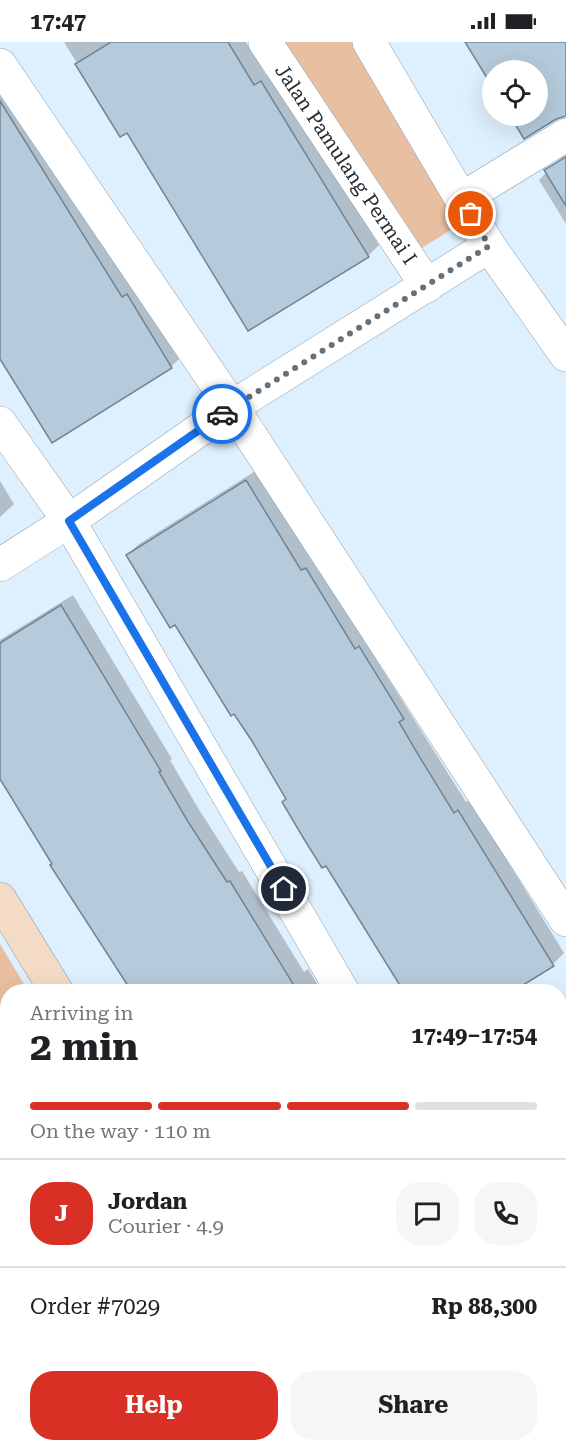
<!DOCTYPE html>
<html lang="en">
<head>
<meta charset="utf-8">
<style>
  :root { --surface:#fff; --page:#f6f6f6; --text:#202124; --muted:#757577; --line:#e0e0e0; --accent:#d93025 }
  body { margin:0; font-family:"Roboto Serif",serif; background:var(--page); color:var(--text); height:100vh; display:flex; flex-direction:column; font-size:22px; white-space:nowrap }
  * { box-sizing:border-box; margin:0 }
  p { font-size:20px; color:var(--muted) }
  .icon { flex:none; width:33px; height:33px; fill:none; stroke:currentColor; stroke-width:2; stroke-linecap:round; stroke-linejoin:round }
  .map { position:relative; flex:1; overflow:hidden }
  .panel { position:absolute; left:0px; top:942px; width:567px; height:468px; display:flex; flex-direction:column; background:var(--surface); border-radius:24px 24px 0 0; box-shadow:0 6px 24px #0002 }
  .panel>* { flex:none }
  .tools { position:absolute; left:482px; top:18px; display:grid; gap:12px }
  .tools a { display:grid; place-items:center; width:66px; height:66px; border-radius:50%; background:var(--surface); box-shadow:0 6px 24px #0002; font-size:30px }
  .pin { position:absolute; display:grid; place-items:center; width:51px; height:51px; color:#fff; margin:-26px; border:3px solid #fff; border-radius:50%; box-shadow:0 2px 6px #0007 }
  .courier { position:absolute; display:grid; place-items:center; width:60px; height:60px; margin:-30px; border:4px solid #1a73e8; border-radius:50%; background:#fff; color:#222; box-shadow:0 2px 8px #0007 }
  .head em { font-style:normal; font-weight:700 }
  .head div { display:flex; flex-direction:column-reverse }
  .head { display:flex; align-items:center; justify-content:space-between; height:102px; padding:0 30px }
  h1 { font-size:39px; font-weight:700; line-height:45px }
  .bar { display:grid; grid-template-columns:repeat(4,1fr); gap:9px 6px; align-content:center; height:72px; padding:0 30px }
  .bar i { height:8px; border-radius:4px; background:var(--line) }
  .bar .active { background:var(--accent) }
  .bar p { grid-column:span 4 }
  .line { display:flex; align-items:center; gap:15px; padding:0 30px; border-top:2px solid var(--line) }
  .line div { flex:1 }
  .round { display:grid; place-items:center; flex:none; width:63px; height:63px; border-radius:24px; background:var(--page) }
  .action { display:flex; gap:12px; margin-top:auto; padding:12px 30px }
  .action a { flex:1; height:69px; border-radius:24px; background:var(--accent); color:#fff; font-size:24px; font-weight:700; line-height:69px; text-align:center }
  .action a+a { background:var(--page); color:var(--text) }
  .status { display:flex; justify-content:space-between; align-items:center; height:42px; padding:0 30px; background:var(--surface); direction:ltr }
  .status svg { height:16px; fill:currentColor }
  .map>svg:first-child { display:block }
  .green { fill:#e8bfa0 }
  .shadow { fill:#0003 }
  .building { fill:#b5cada; stroke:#728595; stroke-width:1.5 }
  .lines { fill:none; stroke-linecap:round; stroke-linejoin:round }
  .street-casing { stroke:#90a4b4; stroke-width:34 }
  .secondary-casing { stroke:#90a4b4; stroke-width:34 }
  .street { stroke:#fff; stroke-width:33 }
  .secondary { stroke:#f4dbc5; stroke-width:33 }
  .done { stroke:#66717a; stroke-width:6; stroke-dasharray:0 10.8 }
  .route { stroke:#1a73e8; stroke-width:8 }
  .labels { text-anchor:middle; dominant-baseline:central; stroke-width:4.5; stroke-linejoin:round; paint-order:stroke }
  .street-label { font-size:20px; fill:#252d33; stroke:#fff }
</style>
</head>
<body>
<div class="status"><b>17:47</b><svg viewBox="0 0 49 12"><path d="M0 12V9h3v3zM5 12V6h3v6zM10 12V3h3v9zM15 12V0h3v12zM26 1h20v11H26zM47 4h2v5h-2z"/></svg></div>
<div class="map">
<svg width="566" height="1410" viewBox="0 0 566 1410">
  <rect width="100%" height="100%" fill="#deeffd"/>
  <!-- green -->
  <g class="green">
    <polygon points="274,0 382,0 487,165 414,211"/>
    <polygon points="0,902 28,949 8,950 7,1162 0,1150"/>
    <polygon points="169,1403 312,1403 318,1410 174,1410"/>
  </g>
  <!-- shadow -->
  <g class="shadow">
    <polygon points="64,0 246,0 266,33 272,29 379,203 368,214 127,89 121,93"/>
    <polygon points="465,0 566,0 566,73 525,95 512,74 537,74 537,28 492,28 492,43"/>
    <polygon points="0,32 182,314 171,325 0,315"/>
    <polygon points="566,111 566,182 539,138"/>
    <polygon points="257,428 466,760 470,758 564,911 553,922 509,950 288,757 176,581 127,513 139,502"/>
    <polygon points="0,439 14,462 0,475"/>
    <polygon points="73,553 172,717 170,718 198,766 239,830 242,829 304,930 308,927 322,950 134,950 99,893 96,895 0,734 0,598"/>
    <polygon points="566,1018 566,1120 560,1124 560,1022"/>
    <polygon points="0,1246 8,1258 8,1385 0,1390"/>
    <polygon points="560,1347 566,1354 566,1410 508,1410 501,1402 560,1402"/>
    <polygon points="87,1402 106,1402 111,1410 76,1410"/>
  </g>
  <!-- building -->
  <g class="building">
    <polygon points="111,0 228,0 254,43 261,39 369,215 248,289 127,91 120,95 75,22"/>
    <polygon points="465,0 566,0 566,74 556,77 524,97 510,74 537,74 537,28 492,28 492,44"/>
    <polygon points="0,59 122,255 127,252 172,326 52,401 0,317"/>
    <polygon points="566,115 566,164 544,128"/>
    <polygon points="246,438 301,528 306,526 355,607 359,604 404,677 399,680 419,714 454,771 458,768 554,924 512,950 404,950 326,824 322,826 304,797 282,760 286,757 252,699 234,672 231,674 175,583 170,586 126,513"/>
    <polygon points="61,563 161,729 159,730 187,778 227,840 230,839 298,950 132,950 50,823 52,822 0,737 0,601"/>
  </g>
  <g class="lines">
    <!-- street casing -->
    <g class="street-casing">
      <g id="street">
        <polyline points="265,0 427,244"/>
        <polyline points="369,0 489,204 566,313"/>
        <polyline points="0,23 232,365 566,878"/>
        <polyline points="463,156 566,93"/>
        <polyline points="0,381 69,479 343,950"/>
        <polyline points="0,523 69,479 232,365 489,204"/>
        <polyline points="560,1004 566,999"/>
        <polyline points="0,1204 8,1216"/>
        <polyline points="560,1286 566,1296"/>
        <polyline points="120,1402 124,1410"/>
      </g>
    </g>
    <!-- secondary casing -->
    <g class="secondary-casing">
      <g id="secondary">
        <polyline points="0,857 57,950"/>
        <polyline points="338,1402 343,1410"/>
      </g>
    </g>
    <!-- street -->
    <use href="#street" class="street"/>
    <!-- secondary -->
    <use href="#secondary" class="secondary"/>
  </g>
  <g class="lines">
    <!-- done -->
    <polyline class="done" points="222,372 489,204 471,172"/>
    <!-- route -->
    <polyline class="route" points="222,372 69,479 284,847"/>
  </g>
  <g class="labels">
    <!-- street labels -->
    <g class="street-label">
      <text transform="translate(346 122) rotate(56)">Jalan Pamulang Permai I</text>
    </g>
  </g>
</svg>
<div class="tools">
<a><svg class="icon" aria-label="locate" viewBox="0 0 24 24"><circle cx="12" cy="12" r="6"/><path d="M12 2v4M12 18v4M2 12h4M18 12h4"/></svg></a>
</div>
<div class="pin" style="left:471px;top:172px;background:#ea580c"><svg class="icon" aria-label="bag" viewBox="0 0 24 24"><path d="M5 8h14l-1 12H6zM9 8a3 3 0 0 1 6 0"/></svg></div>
<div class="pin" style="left:284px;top:847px;background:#1f2937"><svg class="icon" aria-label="home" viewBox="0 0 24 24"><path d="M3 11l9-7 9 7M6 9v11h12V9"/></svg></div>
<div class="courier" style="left:222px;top:372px"><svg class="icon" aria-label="car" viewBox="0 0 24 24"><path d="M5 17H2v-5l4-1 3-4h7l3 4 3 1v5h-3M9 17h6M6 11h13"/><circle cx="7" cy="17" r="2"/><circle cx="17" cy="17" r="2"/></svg></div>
<section class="panel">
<div class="head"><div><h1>2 min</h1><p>Arriving in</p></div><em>17:49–17:54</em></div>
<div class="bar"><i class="active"></i><i class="active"></i><i class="active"></i><i></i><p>On the way · 110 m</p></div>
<div class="line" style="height:108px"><b class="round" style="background:var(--accent);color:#fff">J</b><div><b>Jordan</b><p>Courier · 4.9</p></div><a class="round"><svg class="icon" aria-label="chat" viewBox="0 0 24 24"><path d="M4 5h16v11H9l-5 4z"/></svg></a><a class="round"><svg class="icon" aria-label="phone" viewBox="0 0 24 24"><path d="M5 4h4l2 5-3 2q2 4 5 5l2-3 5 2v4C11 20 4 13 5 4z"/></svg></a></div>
<div class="line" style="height:78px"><div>Order #7029</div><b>Rp 88,300</b></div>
<div class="action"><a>Help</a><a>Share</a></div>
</section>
</div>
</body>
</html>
